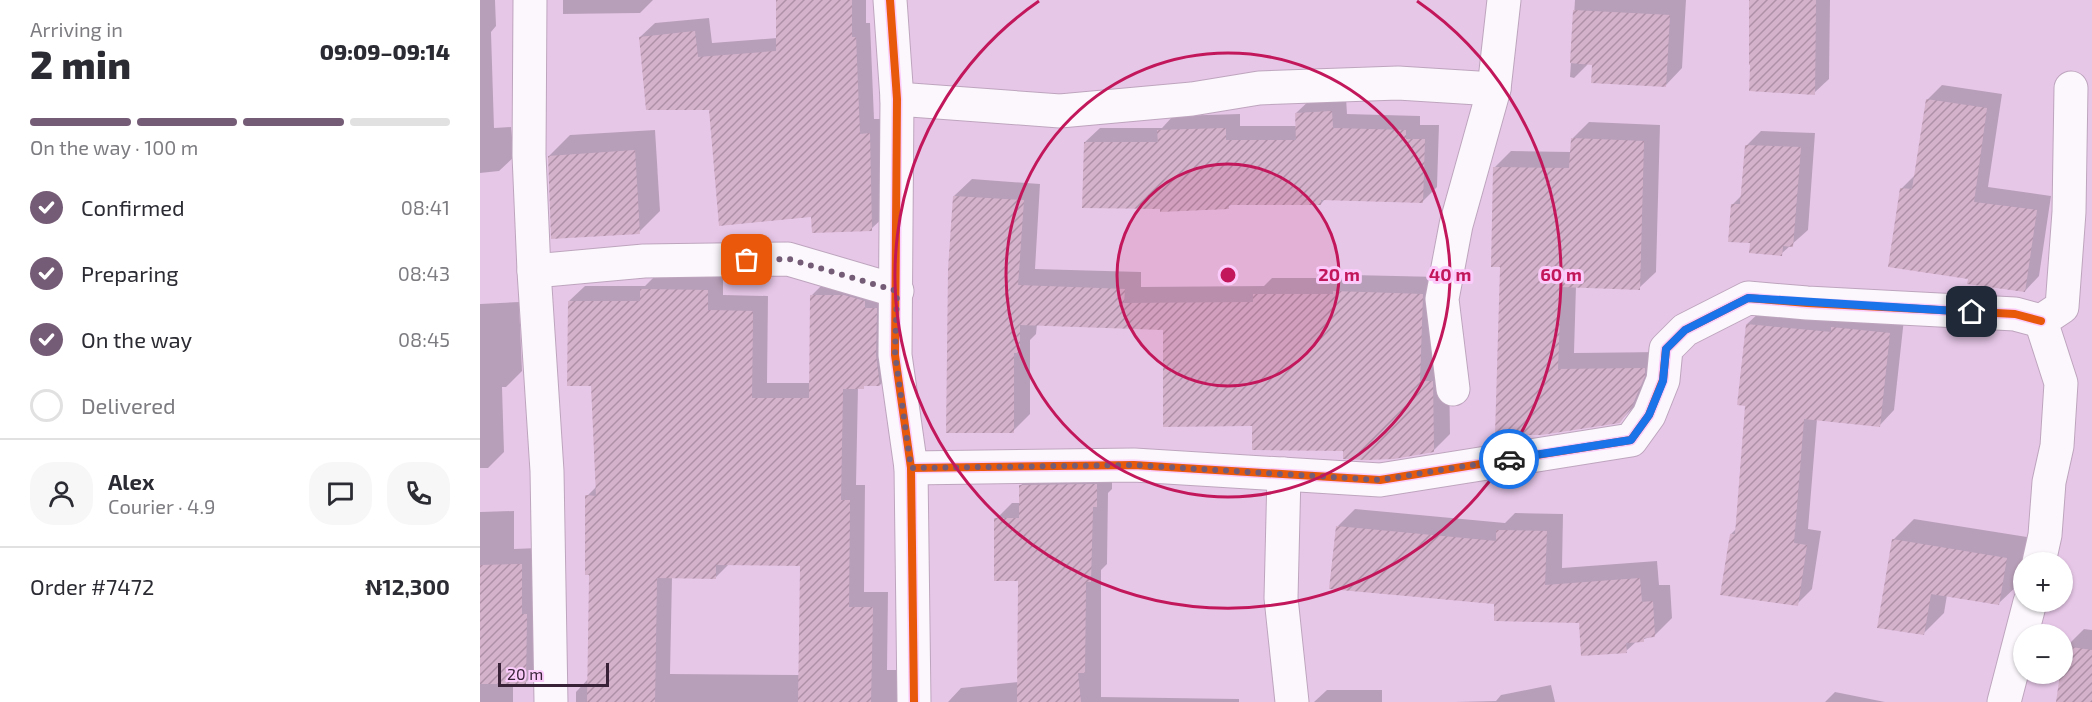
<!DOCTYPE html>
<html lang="en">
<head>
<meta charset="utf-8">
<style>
  :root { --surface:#fff; --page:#f7f7f7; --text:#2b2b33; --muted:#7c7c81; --line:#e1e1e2; --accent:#755c76 }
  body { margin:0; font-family:"Exo 2",sans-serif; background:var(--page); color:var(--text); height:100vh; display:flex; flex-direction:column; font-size:22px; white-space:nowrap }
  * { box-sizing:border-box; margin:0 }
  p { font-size:20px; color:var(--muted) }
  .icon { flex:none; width:33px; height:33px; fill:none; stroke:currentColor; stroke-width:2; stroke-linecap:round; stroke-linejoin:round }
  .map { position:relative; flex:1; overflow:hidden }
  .details { display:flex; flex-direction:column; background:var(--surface); width:480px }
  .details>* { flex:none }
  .buttons { position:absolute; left:1533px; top:552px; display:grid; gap:12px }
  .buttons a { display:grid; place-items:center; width:60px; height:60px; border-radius:50%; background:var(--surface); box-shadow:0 2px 4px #0004; font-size:30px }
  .scale { position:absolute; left:18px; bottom:15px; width:111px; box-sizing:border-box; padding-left:6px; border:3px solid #382238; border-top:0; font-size:16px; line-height:21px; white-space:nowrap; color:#382238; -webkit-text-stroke:4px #fbccfb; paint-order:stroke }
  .pin { position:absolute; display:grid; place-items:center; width:51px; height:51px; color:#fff; margin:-26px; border-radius:12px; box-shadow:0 3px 9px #0006 }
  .courier { position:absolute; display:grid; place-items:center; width:60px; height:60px; margin:-30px; border:4px solid #1a73e8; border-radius:50%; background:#fff; color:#222; box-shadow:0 2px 8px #0007 }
  .summary em { font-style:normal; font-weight:800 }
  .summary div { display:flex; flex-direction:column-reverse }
  .summary { display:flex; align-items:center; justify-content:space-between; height:102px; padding:0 30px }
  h1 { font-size:39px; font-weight:800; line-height:45px }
  .bar { display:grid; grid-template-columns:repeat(4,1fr); gap:9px 6px; align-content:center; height:72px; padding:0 30px }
  .bar i { height:8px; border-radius:4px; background:var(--line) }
  .bar .selected { background:var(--accent) }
  .bar p { grid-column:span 4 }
  .line { display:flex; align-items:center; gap:15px; padding:0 30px; border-top:2px solid var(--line) }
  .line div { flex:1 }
  .round { display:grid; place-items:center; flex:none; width:63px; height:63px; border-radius:24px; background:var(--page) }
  ol { padding:0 30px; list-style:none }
  li { display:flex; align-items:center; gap:18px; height:66px }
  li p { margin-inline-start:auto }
  li .icon { padding:6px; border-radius:50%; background:var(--accent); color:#fff; stroke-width:4 }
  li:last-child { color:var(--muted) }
  li i { width:33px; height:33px; border:3px solid var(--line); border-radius:50% }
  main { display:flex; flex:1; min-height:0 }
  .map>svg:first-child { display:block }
  .shadow { fill:#0003; fill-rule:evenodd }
  .building { fill:url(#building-hatch) }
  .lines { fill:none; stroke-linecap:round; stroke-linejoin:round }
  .minor-casing { stroke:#bea5be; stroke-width:35 }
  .minor { stroke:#fbf7fc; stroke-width:33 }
  .cycleway-casing { stroke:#fbccfb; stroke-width:11 }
  .cycleway { stroke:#e8590c; stroke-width:8 }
  .done { stroke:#755c76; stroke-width:6; stroke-dasharray:0 10.8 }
  .route { stroke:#1a73e8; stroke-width:8 }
  .ring { fill:none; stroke:#c2185b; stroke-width:3 }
  .centre { fill:#c2185b; stroke:#fbccfb; stroke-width:3 }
  .ring-label { font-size:18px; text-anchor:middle; font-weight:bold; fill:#c2185b; stroke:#fbccfb; stroke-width:6; stroke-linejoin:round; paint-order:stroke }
</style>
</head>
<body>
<main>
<section class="details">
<div class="summary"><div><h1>2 min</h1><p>Arriving in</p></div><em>09:09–09:14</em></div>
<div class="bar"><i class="selected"></i><i class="selected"></i><i class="selected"></i><i></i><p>On the way · 100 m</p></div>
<ol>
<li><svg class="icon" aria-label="check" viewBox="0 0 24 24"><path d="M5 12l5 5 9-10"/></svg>Confirmed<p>08:41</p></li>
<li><svg class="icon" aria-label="check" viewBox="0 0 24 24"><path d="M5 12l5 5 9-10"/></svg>Preparing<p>08:43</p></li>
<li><svg class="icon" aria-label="check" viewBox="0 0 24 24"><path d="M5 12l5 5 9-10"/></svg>On the way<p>08:45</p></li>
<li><i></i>Delivered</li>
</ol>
<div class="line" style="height:108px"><a class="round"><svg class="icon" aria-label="person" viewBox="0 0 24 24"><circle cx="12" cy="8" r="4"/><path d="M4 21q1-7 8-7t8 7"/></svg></a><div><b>Alex</b><p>Courier · 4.9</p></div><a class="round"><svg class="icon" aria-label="chat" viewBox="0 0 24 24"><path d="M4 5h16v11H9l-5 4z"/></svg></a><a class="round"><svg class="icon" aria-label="phone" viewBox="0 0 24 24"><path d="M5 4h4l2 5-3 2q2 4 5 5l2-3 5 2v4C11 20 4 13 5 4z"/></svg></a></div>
<div class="line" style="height:78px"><div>Order #7472</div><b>₦12,300</b></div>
</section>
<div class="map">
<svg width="1612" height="702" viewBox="0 0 1612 702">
  <defs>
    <pattern id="building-hatch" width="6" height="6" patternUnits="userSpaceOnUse" patternTransform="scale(1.5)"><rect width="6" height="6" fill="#d5b2cc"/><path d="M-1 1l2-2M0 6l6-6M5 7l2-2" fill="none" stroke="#ae90a7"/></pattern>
  </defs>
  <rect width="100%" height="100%" fill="#e7c7e8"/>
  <!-- shadow -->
  <g class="shadow">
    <polygon points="0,0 15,0 16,26 11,32 14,128 31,127 34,157 19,171 0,173"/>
    <polygon points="83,0 173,0 160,13 83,14"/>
    <polygon points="297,0 386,0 386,23 390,23 394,119 404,119 406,215 391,229 333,216 160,37 175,23 229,18 232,43 297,38"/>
    <polygon points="1095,0 1206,0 1202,68 1185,86 1113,63 1109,63 1094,78 1090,77"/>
    <polygon points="1271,0 1350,0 1349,79 1334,93"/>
    <polygon points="1462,85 1522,94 1508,187 1571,196 1559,276 1545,291 1489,277 1422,188 1436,174 1447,100"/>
    <polygon points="866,97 867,114 940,116 940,125 959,125 957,187 942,202 845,199 841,204 752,204 748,207 605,142 620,128 682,128 693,116 760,114 760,126 817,126 816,113 831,99"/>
    <polygon points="1109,122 1180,125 1176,272 1159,288 1096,286 1094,353 1181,352 1157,404 1140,421 1061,434 1022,266 1014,168 1031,151 1091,152 1092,139"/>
    <polygon points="175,130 180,211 159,232 69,156 90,135"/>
    <polygon points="1281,131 1335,133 1328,230 1301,254 1271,242 1253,204 1262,195 1266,146"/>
    <polygon points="492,179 560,184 555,269 661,272 661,287 784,286 792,278 869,278 872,275 960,277 969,365 970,434 953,451 864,449 773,424 684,329 557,324 556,334 550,340 550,414 533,431 474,196"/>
    <path d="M177,274L243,275V295L288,296L287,383H330L332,295L347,280L400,286L415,369L400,385L386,384L383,387H378L376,485H385L384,592H408L407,670H422V702H96V692L109,678L111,573L107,496L117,486L113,384L89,301L105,286H165ZM249,564L321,565L319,675L190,674L192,577L235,578Z"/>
    <polygon points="39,302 42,371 26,387 22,387 24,452 8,468 0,468 0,304"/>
    <polygon points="1282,310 1424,319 1414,410 1400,425 1337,419 1328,529 1341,531 1332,589 1317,604 1251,534 1257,528 1267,404 1267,324"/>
    <polygon points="632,469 632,489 628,493 627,564 621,570 621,697 759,699 759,702 468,702 481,688 539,682 539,580 516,519 532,503 540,503 540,486 556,470"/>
    <polygon points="875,509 1025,523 1035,513 1083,514 1082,568 1177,561 1179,585 1190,585 1192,618 1174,636 1157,641 1146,651 1100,621 1016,603 858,526"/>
    <polygon points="34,511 34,549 57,548 62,666 46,682 33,682 33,702 0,702 0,512"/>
    <polygon points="1434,519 1547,537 1540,583 1519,603 1467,595 1464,613 1443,634 1413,540"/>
    <polygon points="1604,629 1612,630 1612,702 1578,702 1586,647"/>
    <polygon points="1071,685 1075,702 975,702 1016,701 1021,695"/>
    <polygon points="847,690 902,690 902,702 834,702"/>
    <polygon points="1355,692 1405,702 1345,702"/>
  </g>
  <!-- building -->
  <g class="building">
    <polygon points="296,0 372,0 372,37 376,37 380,134 390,133 392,231 332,233 331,217 239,226 229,110 166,110 159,37 215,31 218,57 296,51"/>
    <polygon points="1269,0 1336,0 1335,95 1269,91 1270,65 1269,65"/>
    <polygon points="1093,10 1190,15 1186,87 1111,83 1112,65 1090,63"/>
    <polygon points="1446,99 1507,108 1494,202 1557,210 1545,292 1487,284 1488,279 1408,267 1420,188 1432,189"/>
    <polygon points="852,111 853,128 926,130 926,139 945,139 943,203 841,200 841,205 749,205 749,209 680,212 680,209 602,208 604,142 678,142 677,130 746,128 746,140 816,140 815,113"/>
    <polygon points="1091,138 1164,141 1160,290 1081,287 1078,369 1165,368 1165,376 1152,406 1140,423 1061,435 1015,435 1020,267 1011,267 1013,167 1089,168"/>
    <polygon points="1265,145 1321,147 1313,247 1303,246 1302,256 1269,253 1270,243 1248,242 1251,204 1260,204"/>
    <polygon points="155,150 160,234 71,239 68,156"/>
    <polygon points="473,196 544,200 538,285 645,289 644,303 773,302 773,294 853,294 853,291 943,294 940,381 953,381 954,452 914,459 886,460 863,459 863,451 772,450 772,426 683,427 683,330 540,325 540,353 534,353 534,433 466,433 468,269"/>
    <polygon points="160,289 228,290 228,310 273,311 272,398 329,398 330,295 364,295 385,301 385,308 397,308 396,355 400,386 384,386 384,389 363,389 361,500 370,500 369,607 393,607 391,702 318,702 320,566 236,565 236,579 177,578 175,702 107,702 109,575 105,575 105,495 116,496 111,386 87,386 88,301 160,301"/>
    <polygon points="1266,324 1351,332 1351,327 1410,333 1400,427 1324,419 1314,543 1327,545 1318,606 1240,595 1250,534 1255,534 1265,406 1257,405"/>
    <polygon points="617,484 617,507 613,507 611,582 606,582 605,673 598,673 601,702 537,702 538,581 514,581 514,518 539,518 539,485"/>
    <polygon points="856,526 1016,541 1016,530 1067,531 1065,585 1160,578 1162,602 1173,601 1175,637 1164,638 1164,642 1146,643 1147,653 1101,656 1099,623 1014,621 1014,604 849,589"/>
    <polygon points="1412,539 1527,558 1519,605 1451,594 1444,635 1397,628"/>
    <polygon points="42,564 42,614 47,614 46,684 0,684 0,565"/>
    <polygon points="1584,646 1612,650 1612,702 1576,702 1580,674 1582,674"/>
  </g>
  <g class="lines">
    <!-- minor casing -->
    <g class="minor-casing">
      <g id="minor">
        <polyline points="50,0 49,155 54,271 67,471 71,702"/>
        <polyline points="410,0 417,99 415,355 431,468 434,702"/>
        <polyline points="417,99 580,111 712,99 779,88 918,83 1014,89"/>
        <polyline points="54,271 164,261 308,259 417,291"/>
        <polyline points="973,389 962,299 976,225 1014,89 1024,0"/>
        <polyline points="431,468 654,465 900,480 1151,440 1169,415 1183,380 1186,349 1205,330 1268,298 1327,303 1535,314 1561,321"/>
        <polyline points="804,474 801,598 812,702"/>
        <polyline points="1559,562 1565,535 1569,482 1577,446 1581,383 1561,321 1582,307 1589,212 1591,88"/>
        <polyline points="1524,702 1550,602"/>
      </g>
    </g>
    <!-- minor -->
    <use href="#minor" class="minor"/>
    <!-- cycleway casing -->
    <g class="cycleway-casing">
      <g id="cycleway">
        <polyline points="410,0 417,99 415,355 431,468 434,702"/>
        <polyline points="431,468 654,465 900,480 1151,440 1169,415 1183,380 1186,349 1205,330 1268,298 1327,303 1535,314 1561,321"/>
      </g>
    </g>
    <!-- cycleway -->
    <use href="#cycleway" class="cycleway"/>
  </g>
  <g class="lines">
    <!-- done -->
    <polyline class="done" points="267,260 309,259 417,291 415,354 431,468 654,465 900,480 1029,459"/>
    <!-- route -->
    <polyline class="route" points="1029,459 1151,440 1169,415 1183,381 1186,349 1205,330 1268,298 1492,312"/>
  </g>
  <!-- distance rings -->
  <circle cx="748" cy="275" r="111" fill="#c2185b" fill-opacity=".12"/>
  <g class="ring">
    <circle cx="748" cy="275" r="111"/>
    <circle cx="748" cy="275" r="222"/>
    <path d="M937 1A333 333 0 1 1 559 1"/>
  </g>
  <circle cx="748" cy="275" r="9" class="centre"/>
  <g class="ring-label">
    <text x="859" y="281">20 m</text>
    <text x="970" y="281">40 m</text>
    <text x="1081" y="281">60 m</text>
  </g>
</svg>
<div class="buttons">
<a>+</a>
<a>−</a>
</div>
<div class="scale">20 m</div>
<div class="pin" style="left:267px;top:260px;background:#ea580c"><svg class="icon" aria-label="bag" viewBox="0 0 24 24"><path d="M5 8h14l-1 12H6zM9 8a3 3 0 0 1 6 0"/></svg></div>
<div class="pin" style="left:1492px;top:312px;background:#1f2937"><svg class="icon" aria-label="home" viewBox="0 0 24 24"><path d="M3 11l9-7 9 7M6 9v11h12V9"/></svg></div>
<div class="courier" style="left:1029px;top:459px"><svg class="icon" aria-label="car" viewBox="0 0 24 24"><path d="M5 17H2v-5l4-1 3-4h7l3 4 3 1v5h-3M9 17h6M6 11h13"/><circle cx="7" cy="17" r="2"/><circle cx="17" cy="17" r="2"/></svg></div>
</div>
</main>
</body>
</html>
